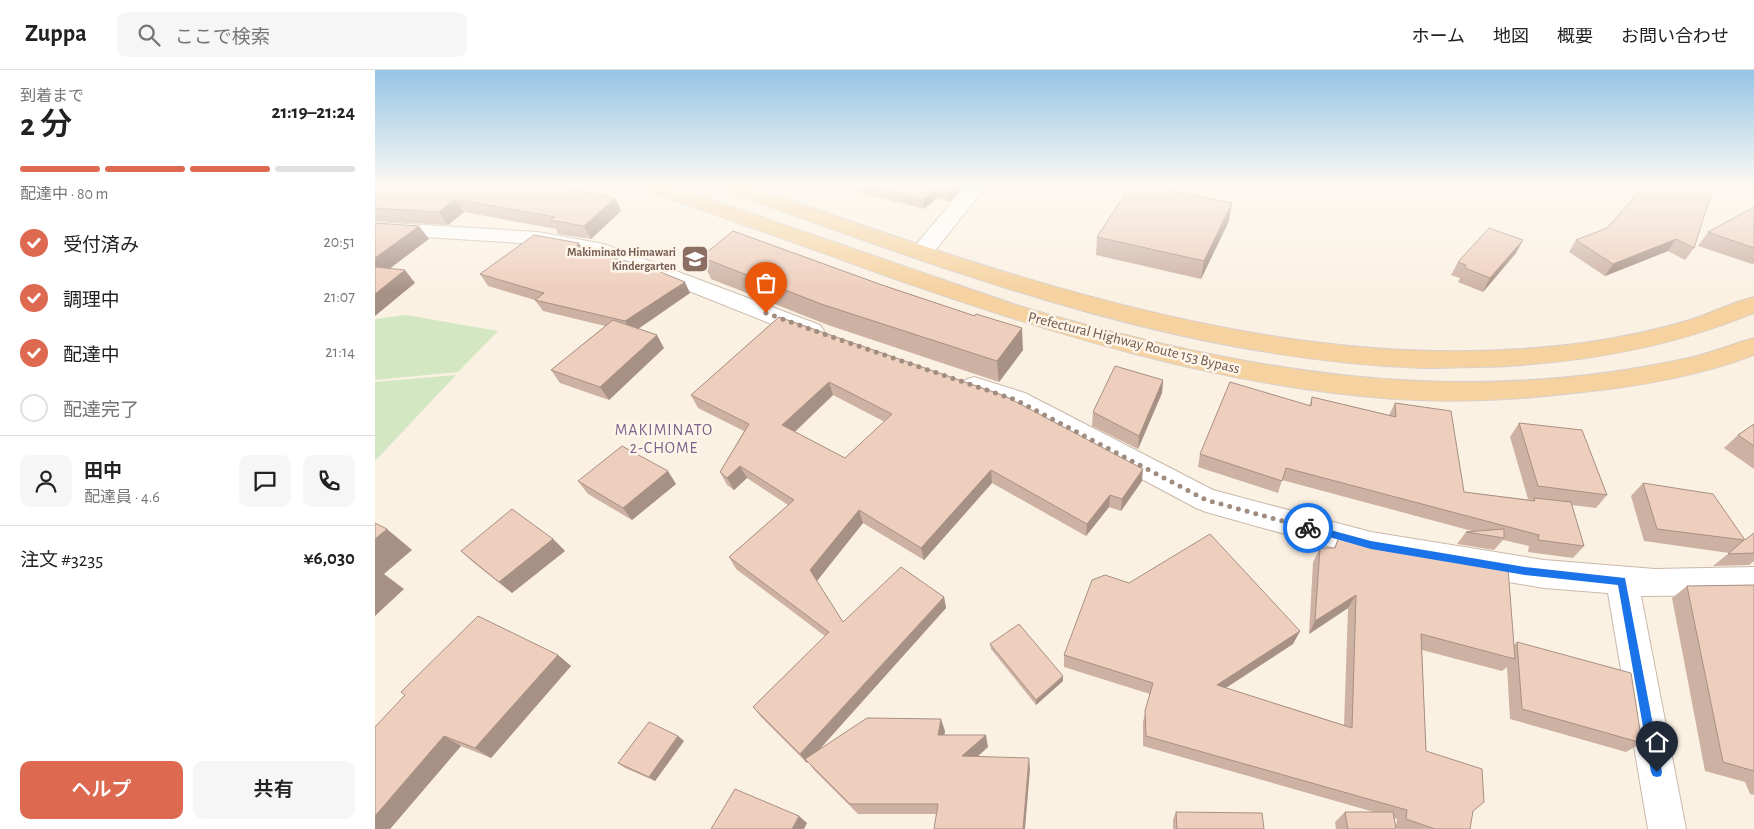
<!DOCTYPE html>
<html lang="ja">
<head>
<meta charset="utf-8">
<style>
  :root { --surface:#fff; --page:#f6f6f6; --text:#222; --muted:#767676; --line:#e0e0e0; --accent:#dd6950 }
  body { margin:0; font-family:"Alegreya Sans","Noto Sans JP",sans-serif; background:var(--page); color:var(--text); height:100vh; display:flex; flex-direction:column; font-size:19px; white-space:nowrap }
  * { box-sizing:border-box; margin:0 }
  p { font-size:16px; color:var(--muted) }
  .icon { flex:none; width:28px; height:28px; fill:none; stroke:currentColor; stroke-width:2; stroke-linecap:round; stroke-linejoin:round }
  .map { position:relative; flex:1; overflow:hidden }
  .drawer { display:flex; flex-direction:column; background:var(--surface); width:375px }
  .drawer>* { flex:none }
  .pin { position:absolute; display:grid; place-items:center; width:42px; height:42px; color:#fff; margin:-51px -21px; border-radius:50% 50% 50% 0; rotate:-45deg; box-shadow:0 0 5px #0007 }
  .pin .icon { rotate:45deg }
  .courier { position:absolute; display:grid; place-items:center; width:50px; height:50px; margin:-25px; border:4px solid #1a73e8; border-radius:50%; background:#fff; color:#222; box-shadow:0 1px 6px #0007 }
  .head em { font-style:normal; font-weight:600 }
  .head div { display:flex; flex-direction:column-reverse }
  .head { display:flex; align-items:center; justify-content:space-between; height:85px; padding:0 20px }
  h1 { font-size:32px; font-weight:600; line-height:38px }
  .bar { display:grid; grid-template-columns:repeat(4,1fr); gap:8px 5px; align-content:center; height:60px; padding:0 20px }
  .bar i { height:6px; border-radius:4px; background:var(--line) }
  .bar .active { background:var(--accent) }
  .bar p { grid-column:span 4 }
  .line { display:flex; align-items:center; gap:12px; padding:0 20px; border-top:1px solid var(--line) }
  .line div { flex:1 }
  .round { display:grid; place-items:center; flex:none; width:52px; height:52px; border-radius:10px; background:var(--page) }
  ol { padding:0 20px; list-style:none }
  li { display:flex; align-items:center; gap:15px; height:55px }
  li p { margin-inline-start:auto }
  li .icon { padding:5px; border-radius:50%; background:var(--accent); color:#fff; stroke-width:4 }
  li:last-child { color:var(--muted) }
  li i { width:28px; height:28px; border:2px solid var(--line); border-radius:50% }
  .primary-button { display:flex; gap:10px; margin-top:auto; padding:10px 20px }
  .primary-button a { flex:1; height:58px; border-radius:10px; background:var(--accent); color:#fff; font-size:20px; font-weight:600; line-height:58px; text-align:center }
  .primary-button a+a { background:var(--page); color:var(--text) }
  header { display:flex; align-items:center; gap:30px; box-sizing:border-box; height:70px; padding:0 25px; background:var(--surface); border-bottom:1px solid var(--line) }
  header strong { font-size:24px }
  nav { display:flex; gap:28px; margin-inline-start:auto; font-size:18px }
  .search { width:350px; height:45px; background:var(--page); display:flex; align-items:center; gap:12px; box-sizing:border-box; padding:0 18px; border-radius:10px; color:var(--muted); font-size:19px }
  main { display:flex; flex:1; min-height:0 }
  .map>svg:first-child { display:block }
  .green { fill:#d3e7c3 }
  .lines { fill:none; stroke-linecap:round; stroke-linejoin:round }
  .minor-casing { stroke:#cbb8ab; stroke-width:2 }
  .major-casing { stroke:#d7d0cd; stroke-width:2 }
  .minor { fill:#fff; fill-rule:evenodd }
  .major { fill:#f5d2a0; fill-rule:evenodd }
  .wall { fill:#cdb1a3; fill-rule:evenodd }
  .shaded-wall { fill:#a79084 }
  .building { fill:#eecebd; stroke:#a79084; fill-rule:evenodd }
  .route { fill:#1a73e8 }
  .done { stroke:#a18d80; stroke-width:5; stroke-dasharray:0 9 }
  .labels { text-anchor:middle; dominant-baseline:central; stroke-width:5; stroke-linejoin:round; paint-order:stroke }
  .far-education-label { font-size:12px; font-weight:bold; fill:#785e54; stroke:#fef5e9; text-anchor:end }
  .street-label { font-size:15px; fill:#71574b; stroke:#fef5e9 }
  .neighbourhood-label { font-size:16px; letter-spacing:1px; fill:#7d638d; stroke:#fef5e9 }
</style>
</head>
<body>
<header>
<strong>Zuppa</strong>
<div class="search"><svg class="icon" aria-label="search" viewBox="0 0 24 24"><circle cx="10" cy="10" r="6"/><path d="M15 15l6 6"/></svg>ここで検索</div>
<nav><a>ホーム</a><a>地図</a><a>概要</a><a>お問い合わせ</a></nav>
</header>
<main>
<section class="drawer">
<div class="head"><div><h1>2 分</h1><p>到着まで</p></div><em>21:19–21:24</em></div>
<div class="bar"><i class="active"></i><i class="active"></i><i class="active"></i><i></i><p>配達中 · 80 m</p></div>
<ol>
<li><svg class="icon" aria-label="check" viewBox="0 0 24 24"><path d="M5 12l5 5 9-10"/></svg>受付済み<p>20:51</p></li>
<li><svg class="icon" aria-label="check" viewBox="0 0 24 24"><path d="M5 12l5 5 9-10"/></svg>調理中<p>21:07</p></li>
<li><svg class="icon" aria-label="check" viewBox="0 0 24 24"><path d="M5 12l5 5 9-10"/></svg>配達中<p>21:14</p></li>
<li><i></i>配達完了</li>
</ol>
<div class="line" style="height:90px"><a class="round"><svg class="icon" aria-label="person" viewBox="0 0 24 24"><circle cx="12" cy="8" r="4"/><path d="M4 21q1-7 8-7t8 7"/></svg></a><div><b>田中</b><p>配達員 · 4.6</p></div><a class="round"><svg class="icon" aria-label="chat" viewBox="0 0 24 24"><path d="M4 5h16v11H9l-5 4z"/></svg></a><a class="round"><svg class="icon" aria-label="phone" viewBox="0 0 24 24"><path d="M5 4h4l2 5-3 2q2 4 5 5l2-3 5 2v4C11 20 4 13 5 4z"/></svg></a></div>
<div class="line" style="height:65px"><div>注文 #3235</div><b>¥6,030</b></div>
<div class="primary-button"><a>ヘルプ</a><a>共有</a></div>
</section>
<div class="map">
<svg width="1379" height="759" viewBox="0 0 1379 759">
  <rect width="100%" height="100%" fill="#fbf1e3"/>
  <!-- green -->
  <g class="green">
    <polygon points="31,245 123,261 83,302 0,310 0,249"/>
    <polygon points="81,305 0,391 0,312"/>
  </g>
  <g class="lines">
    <!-- minor casing -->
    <g class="minor-casing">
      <g id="minor">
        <polygon points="591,115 612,115 555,187 547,188 539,187 536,182 539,177"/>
        <polygon points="0,152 163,162 229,174 445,255 449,261 445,267 437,269 429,267 224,185 163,174 0,164"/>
        <polygon points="599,307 650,323 838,420 996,462 1169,490 1280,499 1379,497 1379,525 1266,526 1311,759 1273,759 1233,523 1169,518 996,488 831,442 821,438 632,337 590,322 586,316 590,310"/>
      </g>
    </g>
    <!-- major casing -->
    <g class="major-casing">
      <g id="major">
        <path d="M264,115H294L644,236C870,302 1084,340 1318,287C1339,282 1358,274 1379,268V285C1322,307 1260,317 1199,323C1140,330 1080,333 1020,329C842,316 674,263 506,204C427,175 347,147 267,119Z"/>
        <path d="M342,115H372C640,209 920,311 1208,273C1244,268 1281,260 1315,250C1337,243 1357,232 1379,227V243C1292,279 1201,294 1107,297C1088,297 1068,298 1049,298C805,290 572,200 345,119Z"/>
      </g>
    </g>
    <!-- minor -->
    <use href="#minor" class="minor"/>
    <!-- major -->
    <use href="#major" class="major"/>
  </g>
  <!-- wall -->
  <g class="wall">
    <polygon points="0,115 182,115 180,117 240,128 246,141 216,169 183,164 181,159 89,142 73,155 0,151"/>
    <polygon points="481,115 588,115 575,132 562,128 549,139 483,122"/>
    <polygon points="1270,115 1319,178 1310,190 1293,181 1230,206 1194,182 1201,170 1232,158"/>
    <polygon points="1379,137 1379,193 1377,194 1323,176 1333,162"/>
    <polygon points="854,151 826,209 721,185 722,167"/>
    <polygon points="1148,170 1141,183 1108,222 1083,212 1085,208 1076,205 1083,192"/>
    <polygon points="209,181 315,223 263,259 289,278 234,330 185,313 176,300 230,256 168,241 160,230 113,216 105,204"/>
    <polygon points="326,187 507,215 648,280 624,312 453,255 336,209"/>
    <path d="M404,247L767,411L746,441L734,437L711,466L617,413L549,490L488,453L442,511L468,552L569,527L571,538L444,680L570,661L569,665L613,677L603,686L655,699L561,744H483L439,700L433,692L432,693L386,647L378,637L450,566L361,499L354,487L413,435L372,408L359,420L352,415L345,402L369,361L323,338L316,325ZM458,325L510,352L470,388L420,362Z"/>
    <polygon points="788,310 787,323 763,379 717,356 718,342"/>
    <polygon points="937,327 1014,345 1020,333 1089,422 1157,430 1158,430 1153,429 1135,367 1144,353 1232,425 1221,438 1197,435 1209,476 1198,488 1153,482 1154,476 1128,470 1119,480 1082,474 1091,462 1097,461 907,410 903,423 823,397 825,384 934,336"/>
    <polygon points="1379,354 1379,399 1349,378 1363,365"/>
    <polygon points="203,411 301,414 257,450 213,424"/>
    <polygon points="1268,413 1370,470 1379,463 1379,491 1374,495 1338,496 1354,483 1269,471 1256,426"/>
    <path d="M964,467L1139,575L1142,572L1267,673L1251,682L1135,649L1132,597L1127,601L1047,580L1051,681L1098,741L1095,759H1024L1021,758V759H961L960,752L970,742H999L768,676V652L775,624L689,597V585L754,513L925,561L918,574L851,618L969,655L973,538L934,564L938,492L945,478H959ZM1019,748L1022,749L1021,756Z"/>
    <polygon points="178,469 190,481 137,523 99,493 86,481"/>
    <polygon points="1379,515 1379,725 1375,724 1370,712 1330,701 1297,528 1312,516"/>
    <polygon points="615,574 688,606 688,611 661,635 616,579"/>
    <polygon points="183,585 196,596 116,688 86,676 15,759 0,759 0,657"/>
    <polygon points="303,666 309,671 280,711 250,698 243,693"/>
    <polygon points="801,742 889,759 798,759 798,750"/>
  </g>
  <!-- shaded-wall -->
  <g class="shaded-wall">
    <polygon points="579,115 588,115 575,132 573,122"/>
    <polygon points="560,119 562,128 549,139 548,130"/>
    <polygon points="240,128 246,141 216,169 209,156"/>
    <polygon points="80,129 89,142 73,155 64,142"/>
    <polygon points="857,133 854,151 826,209 829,191"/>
    <polygon points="44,156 54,169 1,209 0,207 0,188"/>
    <polygon points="1301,169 1293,181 1230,206 1238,194"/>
    <polygon points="1148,170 1141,183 1108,222 1115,208"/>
    <polygon points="204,173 211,185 198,178"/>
    <polygon points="30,200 40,213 0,246 0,224"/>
    <polygon points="310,212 315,223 257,263 250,251"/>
    <polygon points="647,258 648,280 624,312 622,291"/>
    <polygon points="282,265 289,278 234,330 225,317"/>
    <polygon points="788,310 787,323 763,379 764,366"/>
    <polygon points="454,312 458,325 413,368 407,355"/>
    <polygon points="365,396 372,408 359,420 352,408"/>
    <polygon points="768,399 767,411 746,441 747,429"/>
    <polygon points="616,400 617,413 549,490 546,478"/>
    <polygon points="293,401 301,414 257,450 248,438"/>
    <polygon points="735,425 734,437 711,466 712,454"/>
    <polygon points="484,440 488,453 441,512 435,500"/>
    <polygon points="12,459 37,480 9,504 29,519 0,546 0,469"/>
    <polygon points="178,469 190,481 137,523 124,512"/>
    <polygon points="981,525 973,538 934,564 940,551"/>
    <polygon points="569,527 571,538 433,692 430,689 433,692 432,693 425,684"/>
    <polygon points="925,561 918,574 838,626 842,615"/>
    <polygon points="183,585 196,596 116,688 100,678"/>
    <polygon points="688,606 688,611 661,635 661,630"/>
    <polygon points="566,649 570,661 567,677 563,665"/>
    <polygon points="611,665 613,677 591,697 587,686"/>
    <polygon points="69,666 86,676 15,759 0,759 0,746"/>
    <polygon points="303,666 309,671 280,711 274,707"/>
    <polygon points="654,688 655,699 650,759 648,759"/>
    <polygon points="424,746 432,753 429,759 417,759"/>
  </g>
  <!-- building -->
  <g class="building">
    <polygon points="0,115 170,115 213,123 218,120 223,125 240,128 209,156 175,150 180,147 80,129 64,142 0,138"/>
    <polygon points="491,115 579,115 573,122 560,119 548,130"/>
    <polygon points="756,115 770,115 857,133 829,191 722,167"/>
    <polygon points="1270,115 1339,115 1319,178 1301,169 1238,194 1201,170 1232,158"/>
    <polygon points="1379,137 1379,178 1333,162"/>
    <polygon points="0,153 44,156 0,188"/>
    <polygon points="1114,158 1148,170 1115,208 1090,198 1091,195 1083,192"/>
    <polygon points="358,161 507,215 600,246 601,244 647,258 622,291 446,234 326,187"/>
    <polygon points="159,165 204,173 198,178 271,196 310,212 250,251 160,230 169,223 105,204"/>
    <polygon points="0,197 30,200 0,224"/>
    <path d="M404,247L630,326L768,399L747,429L735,425L712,454L616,400L546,478L484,440L435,500L468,552L526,497L569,527L425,684L378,637L454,562L354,487L419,430L365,396L352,408L345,402L374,354L316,325ZM454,312L517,344L470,388L407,355Z"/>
    <polygon points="238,250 282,265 225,317 176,300"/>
    <polygon points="740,296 788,310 764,366 718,342"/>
    <polygon points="855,312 936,336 937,327 1021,347 1020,333 1076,341 1089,422 1160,431 1159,428 1196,432 1209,476 1163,470 1164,465 911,398 907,411 825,384"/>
    <polygon points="1144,353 1207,360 1232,425 1163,416"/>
    <polygon points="1379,354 1379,376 1363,365"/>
    <polygon points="247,376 293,401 248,438 203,411"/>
    <polygon points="1268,413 1338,424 1370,470 1379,463 1379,483 1353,484 1369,470 1282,459"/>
    <polygon points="137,439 178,469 124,512 86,481"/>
    <polygon points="0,453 12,459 0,469"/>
    <polygon points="1129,459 1129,468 1091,462"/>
    <polygon points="835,464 925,561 842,615 977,658 981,525 940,551 945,478 960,478 964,467 970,467 1004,476 1133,498 1140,589 1046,564 1051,681 1107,699 1109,732 1098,741 1095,759 1060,759 1031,749 1032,740 771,666 770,641 778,613 689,585 717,510 730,505 754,513"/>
    <polygon points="1379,515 1379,701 1348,692 1312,516"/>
    <polygon points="103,546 183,585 100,678 69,666 0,746 0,657 30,625 26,622"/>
    <polygon points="644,554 688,606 661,630 615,574"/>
    <polygon points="1142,572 1256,603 1267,673 1147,639"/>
    <polygon points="492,648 566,649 563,665 611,665 587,686 654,688 648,759 559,759 563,734 475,734 430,689"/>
    <polygon points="274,652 303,666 274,707 243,693"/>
    <polygon points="360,719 424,746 417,759 336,759"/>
    <polygon points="801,742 887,743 889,759 802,759"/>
    <polygon points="970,742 1018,742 1021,759 973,759"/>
  </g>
  <!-- sky -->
  <linearGradient id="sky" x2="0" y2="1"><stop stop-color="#95c5e6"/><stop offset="0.52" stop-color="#fdf9f2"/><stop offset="1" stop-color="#fdf9f2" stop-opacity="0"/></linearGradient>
  <rect width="1379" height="222" fill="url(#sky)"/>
  <!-- route -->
  <polygon class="route" points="933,454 996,471 1150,497 1250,508 1287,702 1286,706 1282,707 1278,706 1276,702 1243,515 1150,505 996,479 930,460 929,458"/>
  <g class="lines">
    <!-- done -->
    <polyline class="done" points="391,243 454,266 641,330 831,430 933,458"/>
  </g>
  <!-- icons -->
  <defs>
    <g id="school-square" transform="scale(1.4375)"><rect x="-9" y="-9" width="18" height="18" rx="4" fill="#8d6e63" stroke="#fef5e9"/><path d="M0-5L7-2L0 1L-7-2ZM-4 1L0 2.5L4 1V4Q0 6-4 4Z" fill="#fff"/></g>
  </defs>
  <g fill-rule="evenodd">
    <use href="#school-square" x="320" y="189"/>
  </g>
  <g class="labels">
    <!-- far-education labels -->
    <g class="far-education-label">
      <text x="301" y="182">Makiminato Himawari<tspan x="301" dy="14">Kindergarten</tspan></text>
    </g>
    <!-- street labels -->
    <g class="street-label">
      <text transform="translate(759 273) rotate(14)">Prefectural Highway Route 153 Bypass</text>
    </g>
    <!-- neighbourhood labels -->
    <g class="neighbourhood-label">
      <text x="289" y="360">MAKIMINATO<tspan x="289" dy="18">2-CHOME</tspan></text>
    </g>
  </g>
</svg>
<div class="pin" style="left:391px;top:243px;background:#ea580c"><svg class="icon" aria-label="bag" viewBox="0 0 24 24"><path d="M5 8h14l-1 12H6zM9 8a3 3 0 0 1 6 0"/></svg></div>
<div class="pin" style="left:1282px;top:702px;background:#1f2937"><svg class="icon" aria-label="home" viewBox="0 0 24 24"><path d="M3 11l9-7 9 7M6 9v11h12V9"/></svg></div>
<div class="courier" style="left:933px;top:458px"><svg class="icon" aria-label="bike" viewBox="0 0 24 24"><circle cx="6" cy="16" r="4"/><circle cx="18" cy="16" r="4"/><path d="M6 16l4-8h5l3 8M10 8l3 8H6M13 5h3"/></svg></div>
</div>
</main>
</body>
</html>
